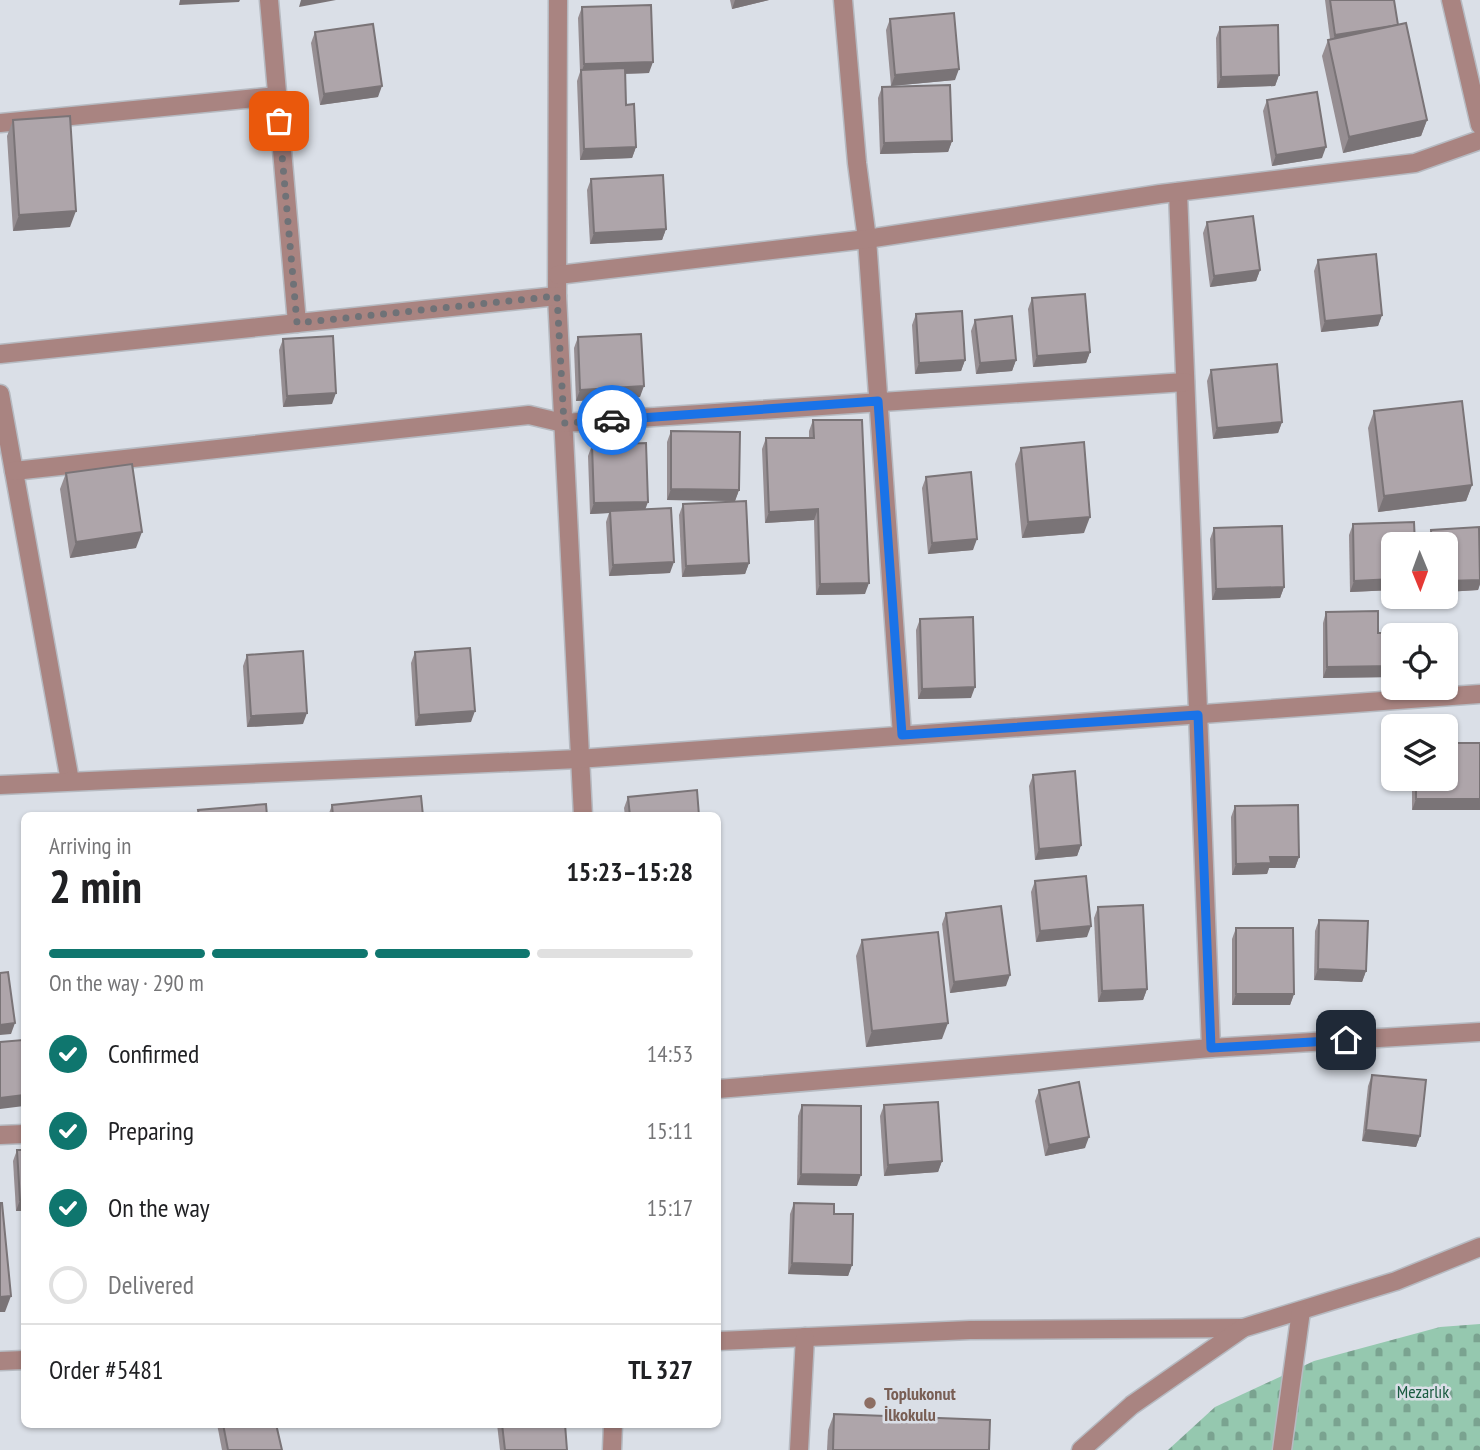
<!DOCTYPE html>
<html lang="en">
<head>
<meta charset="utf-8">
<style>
  :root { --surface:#fff; --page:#f2f2f2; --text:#202124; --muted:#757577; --line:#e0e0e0; --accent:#0f766e }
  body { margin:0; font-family:"PT Sans Narrow",sans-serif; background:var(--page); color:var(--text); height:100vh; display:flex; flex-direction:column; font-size:26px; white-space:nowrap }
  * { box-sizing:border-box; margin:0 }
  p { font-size:23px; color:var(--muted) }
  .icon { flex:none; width:38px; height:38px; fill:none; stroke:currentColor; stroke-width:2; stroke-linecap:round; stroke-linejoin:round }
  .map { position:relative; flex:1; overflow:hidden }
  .sheet { position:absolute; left:21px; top:812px; width:700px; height:616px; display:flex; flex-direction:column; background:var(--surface); border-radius:10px; box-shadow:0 2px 5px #0004 }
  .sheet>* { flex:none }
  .needle { width:46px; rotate:179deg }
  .controls { position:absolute; left:1381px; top:532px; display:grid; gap:14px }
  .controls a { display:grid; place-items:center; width:77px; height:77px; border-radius:10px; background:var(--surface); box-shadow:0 2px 5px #0004; font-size:35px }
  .pin { position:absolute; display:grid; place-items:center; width:60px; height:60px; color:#fff; margin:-30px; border-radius:14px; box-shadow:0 4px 10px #0006 }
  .courier { position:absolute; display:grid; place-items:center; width:70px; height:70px; margin:-35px; border:5px solid #1a73e8; border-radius:50%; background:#fff; color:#222; box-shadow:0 2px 9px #0007 }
  .headline em { font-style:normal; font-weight:600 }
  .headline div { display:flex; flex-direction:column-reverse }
  .headline { display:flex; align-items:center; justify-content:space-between; height:119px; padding:0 28px }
  h1 { font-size:46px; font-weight:600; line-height:52px }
  .bar { display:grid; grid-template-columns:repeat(4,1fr); gap:10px 7px; align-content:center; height:84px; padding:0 28px }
  .bar i { height:9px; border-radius:5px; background:var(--line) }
  .bar .active { background:var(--accent) }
  .bar p { grid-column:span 4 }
  .line { display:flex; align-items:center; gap:18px; padding:0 28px; border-top:2px solid var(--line) }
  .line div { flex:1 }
  ol { padding:0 28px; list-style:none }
  li { display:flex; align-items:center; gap:21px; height:77px }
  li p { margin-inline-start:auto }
  li .icon { padding:7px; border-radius:50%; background:var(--accent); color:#fff; stroke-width:4 }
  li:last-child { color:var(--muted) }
  li i { width:38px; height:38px; border:4px solid var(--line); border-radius:50% }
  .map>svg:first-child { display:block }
  .cemetery { fill:url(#cemetery-stones) }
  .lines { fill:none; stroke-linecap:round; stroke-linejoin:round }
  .minor-casing { stroke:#b6bac1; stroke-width:21 }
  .minor { stroke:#a98481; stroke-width:18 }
  .wall { fill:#968e92 }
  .shaded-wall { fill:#7a7477 }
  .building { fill:#aea5aa; stroke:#7a7477; stroke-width:2 }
  .done { stroke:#6f7277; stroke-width:7; stroke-dasharray:0 12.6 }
  .route { stroke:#1a73e8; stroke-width:9 }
  .education-dot { fill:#8d6e63; stroke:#dadfe7; stroke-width:2.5 }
  .labels { text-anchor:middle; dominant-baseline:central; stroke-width:5; stroke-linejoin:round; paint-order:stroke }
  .park-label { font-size:18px; fill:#1a5b41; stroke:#dadfe7 }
  .education-label { font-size:18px; font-weight:bold; fill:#785e54; stroke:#dadfe7; text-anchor:start }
</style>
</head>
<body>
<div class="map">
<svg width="1480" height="1450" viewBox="0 0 1480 1450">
  <defs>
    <pattern id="cemetery-stones" width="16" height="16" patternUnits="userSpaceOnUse" patternTransform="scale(1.75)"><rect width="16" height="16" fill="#95c8af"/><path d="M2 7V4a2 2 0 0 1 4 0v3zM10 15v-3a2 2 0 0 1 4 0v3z" fill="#7aa390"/></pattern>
  </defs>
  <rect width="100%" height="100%" fill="#dadfe7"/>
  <!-- cemetery -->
  <polygon class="cemetery" points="1480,1324 1480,1450 1168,1450 1215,1407 1314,1361 1440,1327"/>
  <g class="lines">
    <!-- minor casing -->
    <g class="minor-casing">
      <g id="minor">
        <polyline points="269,0 297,323"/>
        <polyline points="558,0 557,296 583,816"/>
        <polyline points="843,0 857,163 867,239 902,735"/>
        <polyline points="1451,0 1480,125"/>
        <polyline points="0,123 277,96"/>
        <polyline points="1178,192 1211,1048"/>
        <polyline points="558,275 867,239 1160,194 1415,163 1480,140"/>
        <polyline points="0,354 557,296"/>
        <polyline points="0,394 70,781"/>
        <polyline points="14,471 529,415 563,423 1185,382"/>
        <polyline points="0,785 578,759 1480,694"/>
        <polyline points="718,1089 1211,1048 1480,1032"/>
        <polyline points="0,1135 24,1134"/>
        <polyline points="718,1341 970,1330 1243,1328"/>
        <polyline points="0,1361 24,1360"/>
        <polyline points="612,1450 613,1424"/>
        <polyline points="799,1450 805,1337"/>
        <polyline points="1081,1450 1132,1405 1243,1328 1396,1281 1480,1247"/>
        <polyline points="1282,1450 1301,1311"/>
      </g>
    </g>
    <!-- minor -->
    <use href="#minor" class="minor"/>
  </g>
  <!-- wall -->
  <g class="wall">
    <polygon points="730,0 769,0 732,9"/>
    <polygon points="1325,0 1394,0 1398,25 1427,120 1421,136 1343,153 1322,56 1328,40 1330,39"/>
    <polygon points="582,7 649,73 625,74 626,105 636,147 632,158 580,160 577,81 580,72 578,18"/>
    <polygon points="890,19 955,80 891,86 886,30"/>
    <polygon points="1220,27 1279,75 1275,86 1217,88 1216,38"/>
    <polygon points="315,32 378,97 320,105 311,43"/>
    <polygon points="882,87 952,141 948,152 880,154 878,98"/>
    <polygon points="1267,100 1322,158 1272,166 1263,111"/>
    <polygon points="13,120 70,227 13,231 7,136"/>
    <polygon points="591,179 666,229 662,240 590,244 587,190"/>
    <polygon points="1207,222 1260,270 1256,281 1210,287 1203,233"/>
    <polygon points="1318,260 1382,315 1378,326 1321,332 1314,271"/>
    <polygon points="1032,298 1090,352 1086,363 1033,367 1028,309"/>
    <polygon points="916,314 965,360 961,371 915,374 912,325"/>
    <polygon points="975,320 1016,360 1012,371 976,374 971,331"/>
    <polygon points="578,337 640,397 576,401 574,348"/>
    <polygon points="283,339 332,404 283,407 279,350"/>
    <polygon points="1211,370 1282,422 1278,433 1213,439 1207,381"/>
    <polygon points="1374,411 1472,485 1466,501 1378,512 1368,428"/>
    <polygon points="813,420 865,594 816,595 814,520 765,523 762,449 766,438 809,438 809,431"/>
    <polygon points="671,431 739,490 735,501 667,500 667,442"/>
    <polygon points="592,445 645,509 670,573 609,576 606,522 609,513 590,514 588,456"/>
    <polygon points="1021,448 1084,533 1022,538 1015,464"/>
    <polygon points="66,473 136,548 70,558 60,489"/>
    <polygon points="926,477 973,550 928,554 922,488"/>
    <polygon points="683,504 749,563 745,574 682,577 679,515"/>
    <polygon points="1353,524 1393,544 1393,590 1350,592 1349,535"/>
    <polygon points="1479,527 1480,584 1478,590 1446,592 1446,544 1427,544 1427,541 1431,530"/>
    <polygon points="1214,528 1284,587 1280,598 1212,600 1210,539"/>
    <polygon points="1326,612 1378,633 1393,635 1393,677 1323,678 1323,623"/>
    <polygon points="920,619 971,698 918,699 916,630"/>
    <polygon points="415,652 471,722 415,726 411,663"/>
    <polygon points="247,655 303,724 247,727 243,666"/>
    <polygon points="1033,775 1081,845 1077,856 1035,860 1029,786"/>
    <polygon points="1412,779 1446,779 1412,810"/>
    <polygon points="628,797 699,816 625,816 624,808"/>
    <polygon points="332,805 423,816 328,816"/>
    <polygon points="1235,806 1299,857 1295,868 1269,868 1267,874 1232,875 1231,817"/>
    <polygon points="1035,881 1087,937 1036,942 1031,892"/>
    <polygon points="1098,907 1147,989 1143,1000 1098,1002 1094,918"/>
    <polygon points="946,913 1006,986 950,993 942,924"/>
    <polygon points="1319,920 1366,971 1362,982 1314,980 1315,931"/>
    <polygon points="1236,928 1294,994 1290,1005 1232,1005 1232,939"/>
    <polygon points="862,940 942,1039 866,1047 856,956"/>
    <polygon points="1372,1075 1420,1136 1416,1147 1362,1141 1368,1086"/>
    <polygon points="1039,1090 1085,1148 1045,1156 1035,1101"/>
    <polygon points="802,1105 857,1186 797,1185 798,1116"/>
    <polygon points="884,1105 942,1161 938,1172 884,1176 880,1116"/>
    <polygon points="17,1150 24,1211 16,1211 13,1161"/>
    <polygon points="794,1203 834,1214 852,1265 848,1276 788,1274 790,1214"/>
    <polygon points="834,1414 989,1450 827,1450 828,1430"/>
    <polygon points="217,1424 276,1424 282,1450 222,1450"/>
    <polygon points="497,1424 565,1424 567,1450 500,1450"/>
  </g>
  <!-- shaded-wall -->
  <g class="shaded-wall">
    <polygon points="180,0 240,0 239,2 179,5"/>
    <polygon points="301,0 336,0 299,7"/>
    <polygon points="735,0 769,0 732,9"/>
    <polygon points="1398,26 1331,46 1335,35"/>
    <polygon points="653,62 649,73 581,75 584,64"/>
    <polygon points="959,69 955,80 891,86 895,75"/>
    <polygon points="1279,75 1275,86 1217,88 1221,77"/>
    <polygon points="382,86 378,97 320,105 324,94"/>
    <polygon points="1427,120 1421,136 1343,153 1349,137"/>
    <polygon points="952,141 948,152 880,154 884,143"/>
    <polygon points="636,147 632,158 580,160 584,149"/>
    <polygon points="1326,147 1322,158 1272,166 1276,155"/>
    <polygon points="76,211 70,227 13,231 19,215"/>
    <polygon points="666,229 662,240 590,244 594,233"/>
    <polygon points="1260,270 1256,281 1210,287 1214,276"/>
    <polygon points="1382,315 1378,326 1321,332 1325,321"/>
    <polygon points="1090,352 1086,363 1033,367 1037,356"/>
    <polygon points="965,360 961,371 915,374 919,363"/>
    <polygon points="1016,360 1012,371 976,374 980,363"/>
    <polygon points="644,386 640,397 576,401 580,390"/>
    <polygon points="336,393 332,404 283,407 287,396"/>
    <polygon points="1282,422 1278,433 1213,439 1217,428"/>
    <polygon points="1472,485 1466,501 1378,512 1384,496"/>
    <polygon points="671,489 739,490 735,501 667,500"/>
    <polygon points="648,502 644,513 610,511 609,513 590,514 594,503"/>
    <polygon points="818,509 814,520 765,523 769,512"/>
    <polygon points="1090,517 1084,533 1022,538 1028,522"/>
    <polygon points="142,532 136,548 70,558 76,542"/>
    <polygon points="977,539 973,550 928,554 932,543"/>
    <polygon points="674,562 670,573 609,576 613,565"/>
    <polygon points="749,563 745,574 682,577 686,566"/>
    <polygon points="1393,579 1393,590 1350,592 1354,581"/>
    <polygon points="1480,580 1480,584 1478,590 1446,592 1446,581"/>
    <polygon points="869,583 865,594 816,595 820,584"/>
    <polygon points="1284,587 1280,598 1212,600 1216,589"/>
    <polygon points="1393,666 1393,677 1323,678 1327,667"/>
    <polygon points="975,687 971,698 918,699 922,689"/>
    <polygon points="475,711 471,722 415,726 419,715"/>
    <polygon points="307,713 303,724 247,727 251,716"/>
    <polygon points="1416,799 1480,799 1480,810 1412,810"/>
    <polygon points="1081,845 1077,856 1035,860 1039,849"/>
    <polygon points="1270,857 1299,857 1295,868 1269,868 1267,874 1232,875 1236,864"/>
    <polygon points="1091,926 1087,937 1036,942 1040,931"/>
    <polygon points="1318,969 1366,971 1362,982 1314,980"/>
    <polygon points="1010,975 1006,986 950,993 954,982"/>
    <polygon points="1147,989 1143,1000 1098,1002 1102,991"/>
    <polygon points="1236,994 1294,994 1290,1005 1232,1005"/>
    <polygon points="15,1023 11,1034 0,1035 0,1025"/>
    <polygon points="948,1023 942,1039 866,1047 872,1031"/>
    <polygon points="24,1095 24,1106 0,1109 0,1098"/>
    <polygon points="1366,1130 1420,1136 1416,1147 1362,1141"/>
    <polygon points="1089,1137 1085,1148 1045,1156 1049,1145"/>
    <polygon points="942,1161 938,1172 884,1176 888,1165"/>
    <polygon points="801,1174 861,1175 857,1186 797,1185"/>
    <polygon points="20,1200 24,1200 24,1211 16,1211"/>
    <polygon points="792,1263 852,1265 848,1276 788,1274"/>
    <polygon points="11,1296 5,1312 0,1312 0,1297"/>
  </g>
  <!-- building -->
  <g class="building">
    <polygon points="1330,0 1394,0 1398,25 1335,35"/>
    <polygon points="651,5 653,62 584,64 582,7"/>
    <polygon points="954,13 959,69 895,75 890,19"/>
    <polygon points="1406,23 1427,120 1349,137 1328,40"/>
    <polygon points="373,24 382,86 324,94 315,32"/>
    <polygon points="1278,25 1279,75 1221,77 1220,27"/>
    <polygon points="625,68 626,105 634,104 636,147 584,149 581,70"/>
    <polygon points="950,85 952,141 884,143 882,87"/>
    <polygon points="1317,92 1326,147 1276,155 1267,100"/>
    <polygon points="70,116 76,211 19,215 13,120"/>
    <polygon points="663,175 666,229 594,233 591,179"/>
    <polygon points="1253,216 1260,270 1214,276 1207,222"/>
    <polygon points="1376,254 1382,315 1325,321 1318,260"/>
    <polygon points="1085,294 1090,352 1037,356 1032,298"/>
    <polygon points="962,311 965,360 919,363 916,314"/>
    <polygon points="1012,316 1016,360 980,363 975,320"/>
    <polygon points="641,334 644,386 580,390 578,337"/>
    <polygon points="333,336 336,393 287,396 283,339"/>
    <polygon points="1277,364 1282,422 1217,428 1211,370"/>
    <polygon points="1462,401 1472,485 1384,496 1374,411"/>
    <polygon points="813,420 862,420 869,583 820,584 818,509 769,512 766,438 814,438"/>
    <polygon points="671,431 740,432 739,490 671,489"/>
    <polygon points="1084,442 1090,517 1028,522 1021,448"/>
    <polygon points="646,443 648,502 594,503 592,445"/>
    <polygon points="132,464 142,532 76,542 66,473"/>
    <polygon points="971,472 977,539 932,543 926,477"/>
    <polygon points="746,501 749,563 686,566 683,504"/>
    <polygon points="671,508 674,562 613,565 610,511"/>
    <polygon points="1414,522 1415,544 1393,544 1393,579 1354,581 1353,524"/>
    <polygon points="1282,526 1284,587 1216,589 1214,528"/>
    <polygon points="1479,527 1480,580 1446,581 1446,544 1432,544 1431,530"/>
    <polygon points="1378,611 1378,633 1401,633 1401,635 1393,635 1393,666 1327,667 1326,612"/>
    <polygon points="973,617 975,687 922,689 920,619"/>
    <polygon points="470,648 475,711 419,715 415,652"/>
    <polygon points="303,651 307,713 251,716 247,655"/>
    <polygon points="1446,743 1480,743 1480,799 1416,799 1416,779 1446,779"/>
    <polygon points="1075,771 1081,845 1039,849 1033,775"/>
    <polygon points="697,790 699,816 630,816 628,797"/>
    <polygon points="421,796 423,816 333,816 332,805"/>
    <polygon points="266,804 267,816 199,816 198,810"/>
    <polygon points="1298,805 1299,857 1270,857 1271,863 1236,864 1235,806"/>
    <polygon points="1086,876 1091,926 1040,931 1035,881"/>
    <polygon points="1143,905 1147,989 1102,991 1098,907"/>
    <polygon points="1001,906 1010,975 954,982 946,913"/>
    <polygon points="1319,920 1368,921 1366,971 1318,969"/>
    <polygon points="1236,928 1293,928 1294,994 1236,994"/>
    <polygon points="938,932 948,1023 872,1031 862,940"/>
    <polygon points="8,972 15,1023 0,1025 0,973"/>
    <polygon points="23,1040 24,1095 0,1098 0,1042"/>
    <polygon points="1372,1075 1426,1080 1420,1136 1366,1130"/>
    <polygon points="1079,1082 1089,1137 1049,1145 1039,1090"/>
    <polygon points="938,1102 942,1161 888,1165 884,1105"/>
    <polygon points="802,1105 861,1106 861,1175 801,1174"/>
    <polygon points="17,1150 24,1150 24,1200 20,1200"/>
    <polygon points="0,1203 2,1203 11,1296 0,1297"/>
    <polygon points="794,1203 834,1204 834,1214 853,1214 852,1265 792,1263"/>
    <polygon points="834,1414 990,1420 989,1450 833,1450"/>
    <polygon points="223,1424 276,1424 282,1450 228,1450"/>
    <polygon points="502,1424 565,1424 567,1450 505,1450"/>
  </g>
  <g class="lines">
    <!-- done -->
    <polyline class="done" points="279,121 297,323 557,296 564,423 612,420"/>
    <!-- route -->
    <polyline class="route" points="612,420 878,401 902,735 1198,715 1211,1048 1346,1040"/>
  </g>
  <!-- markers -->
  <circle class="education-dot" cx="870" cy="1403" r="7"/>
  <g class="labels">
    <!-- park labels -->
    <g class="park-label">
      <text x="1423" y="1391">Mezarlık</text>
    </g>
    <!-- education labels -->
    <g class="education-label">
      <text x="884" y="1393">Toplukonut<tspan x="884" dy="21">İlkokulu</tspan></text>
    </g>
  </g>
</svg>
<div class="controls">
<a><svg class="needle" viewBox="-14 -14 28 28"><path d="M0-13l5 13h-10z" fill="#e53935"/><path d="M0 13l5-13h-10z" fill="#757577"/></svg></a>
<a><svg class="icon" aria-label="locate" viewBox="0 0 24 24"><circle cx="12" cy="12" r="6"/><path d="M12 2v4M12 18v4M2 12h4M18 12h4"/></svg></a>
<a><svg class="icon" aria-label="layers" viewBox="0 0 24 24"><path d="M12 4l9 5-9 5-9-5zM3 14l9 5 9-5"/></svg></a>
</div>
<div class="pin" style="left:279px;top:121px;background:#ea580c"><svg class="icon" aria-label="bag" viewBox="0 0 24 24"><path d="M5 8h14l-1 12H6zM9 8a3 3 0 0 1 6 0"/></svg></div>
<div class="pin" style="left:1346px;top:1040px;background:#1f2937"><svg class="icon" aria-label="home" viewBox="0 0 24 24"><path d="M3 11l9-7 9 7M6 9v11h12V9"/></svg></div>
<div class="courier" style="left:612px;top:420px"><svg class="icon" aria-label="car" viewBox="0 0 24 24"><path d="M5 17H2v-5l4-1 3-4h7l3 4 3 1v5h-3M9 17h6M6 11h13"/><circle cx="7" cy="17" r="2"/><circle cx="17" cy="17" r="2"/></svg></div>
<section class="sheet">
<div class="headline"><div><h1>2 min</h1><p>Arriving in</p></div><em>15:23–15:28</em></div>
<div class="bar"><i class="active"></i><i class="active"></i><i class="active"></i><i></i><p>On the way · 290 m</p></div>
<ol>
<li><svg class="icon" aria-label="check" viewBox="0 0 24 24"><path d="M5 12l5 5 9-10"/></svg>Confirmed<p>14:53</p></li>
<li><svg class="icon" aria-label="check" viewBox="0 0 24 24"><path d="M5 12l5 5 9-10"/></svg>Preparing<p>15:11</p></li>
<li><svg class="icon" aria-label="check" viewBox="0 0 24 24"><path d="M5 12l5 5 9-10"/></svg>On the way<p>15:17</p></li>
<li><i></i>Delivered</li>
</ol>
<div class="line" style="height:91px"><div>Order #5481</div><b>TL 327</b></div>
</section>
</div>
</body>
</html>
